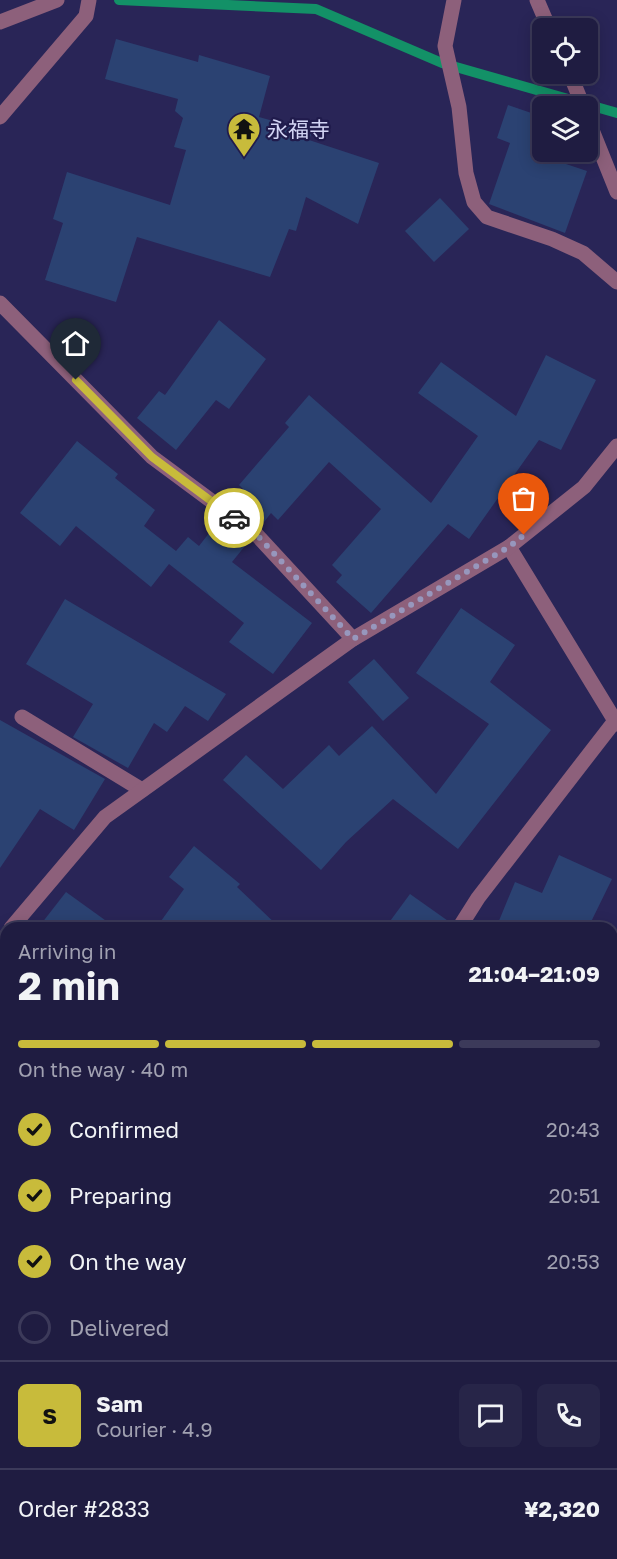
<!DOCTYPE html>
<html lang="en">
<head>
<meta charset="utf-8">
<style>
  :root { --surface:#1f1c41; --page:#272548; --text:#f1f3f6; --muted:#a1a1b1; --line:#3c3a5a; --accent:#c8bb3b }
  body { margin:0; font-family:"Golos Text","Noto Sans JP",sans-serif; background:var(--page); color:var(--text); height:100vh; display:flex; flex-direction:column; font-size:22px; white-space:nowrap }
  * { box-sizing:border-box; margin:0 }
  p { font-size:20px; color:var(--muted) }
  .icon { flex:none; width:33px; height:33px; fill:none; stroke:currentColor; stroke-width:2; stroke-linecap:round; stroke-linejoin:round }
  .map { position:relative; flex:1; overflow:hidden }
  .panel { position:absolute; left:0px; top:922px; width:618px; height:638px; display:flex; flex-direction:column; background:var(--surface); border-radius:18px 18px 0 0; box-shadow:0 3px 15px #0003,0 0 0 2px var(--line) }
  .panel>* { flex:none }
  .fabs { position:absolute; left:532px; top:18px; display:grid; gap:12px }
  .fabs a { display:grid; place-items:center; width:66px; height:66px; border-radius:9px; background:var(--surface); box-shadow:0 3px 15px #0003,0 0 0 2px var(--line); font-size:30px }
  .pin { position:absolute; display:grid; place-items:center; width:51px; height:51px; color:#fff; margin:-62px -26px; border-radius:50% 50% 50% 0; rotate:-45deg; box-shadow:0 0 6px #0007 }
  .pin .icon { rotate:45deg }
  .courier { position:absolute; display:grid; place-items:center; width:60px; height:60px; margin:-30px; border:4px solid #c8bb3b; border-radius:50%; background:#fff; color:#222; box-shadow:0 2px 8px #0007 }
  .summary em { font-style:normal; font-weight:700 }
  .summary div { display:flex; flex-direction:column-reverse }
  .summary { display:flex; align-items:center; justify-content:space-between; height:102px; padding:0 18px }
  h1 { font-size:39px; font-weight:700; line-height:45px }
  .bar { display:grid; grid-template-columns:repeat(4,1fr); gap:9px 6px; align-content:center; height:72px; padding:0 18px }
  .bar i { height:8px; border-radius:4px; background:var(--line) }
  .bar .active { background:var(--accent) }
  .bar p { grid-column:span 4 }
  .line { display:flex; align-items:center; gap:15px; padding:0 18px; border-top:2px solid var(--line) }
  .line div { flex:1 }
  .round { display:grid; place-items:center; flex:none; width:63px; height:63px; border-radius:9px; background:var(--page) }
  ol { padding:0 18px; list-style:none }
  li { display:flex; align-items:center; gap:18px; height:66px }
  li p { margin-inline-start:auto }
  li .icon { padding:6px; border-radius:50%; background:var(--accent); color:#111; stroke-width:4 }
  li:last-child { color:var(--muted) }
  li i { width:33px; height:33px; border:3px solid var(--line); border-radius:50% }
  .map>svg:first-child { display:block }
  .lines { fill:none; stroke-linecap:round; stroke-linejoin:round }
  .stream { stroke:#139167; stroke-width:10 }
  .building { fill:#2b4272 }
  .minor { stroke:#8d607b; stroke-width:15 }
  .done { stroke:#9797bd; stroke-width:6; stroke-dasharray:0 10.8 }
  .route { stroke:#c8bb3b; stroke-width:8 }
  .labels { text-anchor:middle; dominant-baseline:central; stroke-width:4.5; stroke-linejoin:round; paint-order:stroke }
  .poi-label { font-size:21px; fill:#d2d4f4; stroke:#201b4c; text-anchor:start }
</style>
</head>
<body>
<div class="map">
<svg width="617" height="1559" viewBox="0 0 617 1559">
  <rect width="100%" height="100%" fill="#292557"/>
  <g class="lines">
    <!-- stream -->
    <polyline class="stream" points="119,0 316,9 442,63 617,113"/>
  </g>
  <!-- building -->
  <g class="building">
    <polygon points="116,39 198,62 199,55 270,76 259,117 312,132 309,140 379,163 358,224 306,197 296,231 289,229 270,277 137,237 116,302 45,280 63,223 53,219 67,172 170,205 186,150 174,147 183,118 175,111 178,99 105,79"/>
    <polygon points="508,105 543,117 543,152 554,152 551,159 587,171 565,233 489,204 510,143 497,138"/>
    <polygon points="440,198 469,229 434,262 405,231"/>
    <polygon points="219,320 266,359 229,409 216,400 176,450 137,418 159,391 165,395"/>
    <polygon points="546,355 596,380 561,450 539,440 469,539 448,524 371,613 336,582 342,575 332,565 381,509 329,462 278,520 271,513 261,526 231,504 243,489 239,485 289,427 285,423 309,395 431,503 478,436 418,393 441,362 516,416"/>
    <polygon points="77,441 118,474 115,478 155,510 144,526 176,551 188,537 199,546 220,519 249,541 232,562 312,623 273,674 229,642 244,623 169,564 151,587 76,526 60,546 20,513"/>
    <polygon points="65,599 226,694 208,721 185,706 167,732 154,723 128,768 73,737 93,704 26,664"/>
    <polygon points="461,608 515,645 490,682 551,730 458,849 393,799 346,842 321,870 223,780 246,755 283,789 329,745 339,756 372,726 436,794 489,724 416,673"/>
    <polygon points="374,659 409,698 383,721 348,682"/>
    <polygon points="0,720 105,779 74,830 40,809 0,868"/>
    <polygon points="194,846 240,884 237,887 280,928 156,928 184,889 169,877"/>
    <polygon points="559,855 612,879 588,928 496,928 515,882 542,893"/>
    <polygon points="66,892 116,928 38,928"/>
    <polygon points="410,894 451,923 449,928 385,928"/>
  </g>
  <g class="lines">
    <!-- minor -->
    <g class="minor">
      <polyline points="454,0 445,46 459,107 466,173 474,202 487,217 552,239 583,253 617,282"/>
      <polyline points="537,0 549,28"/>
      <polyline points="0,22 57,0"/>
      <polyline points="570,74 583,106"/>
      <polyline points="0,117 86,16 89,0"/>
      <polyline points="588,120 617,192"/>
      <polyline points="0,303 152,457 256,534 353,639"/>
      <polyline points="509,547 617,724"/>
      <polyline points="22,717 142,790"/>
      <polyline points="11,928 105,817 353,639 509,547 584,487 617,446"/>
      <polyline points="459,928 478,898 614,722"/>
      <polyline points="0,947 6,936"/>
      <polyline points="612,1056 617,1047"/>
      <polyline points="0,1123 6,1123"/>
      <polyline points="612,1414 617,1418"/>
    </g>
  </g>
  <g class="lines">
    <!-- done -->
    <polyline class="done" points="234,518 256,534 353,639 509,547 524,535"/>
    <!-- route -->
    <polyline class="route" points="76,380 152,457 234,518"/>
  </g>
  <!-- icons -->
  <defs>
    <g id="temple-pin" transform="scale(1.725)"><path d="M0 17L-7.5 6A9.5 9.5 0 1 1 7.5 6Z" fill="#c8bb3b" stroke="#201b4c"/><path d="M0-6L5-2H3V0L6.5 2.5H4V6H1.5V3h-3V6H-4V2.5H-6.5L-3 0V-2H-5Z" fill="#111"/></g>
  </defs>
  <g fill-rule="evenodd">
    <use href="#temple-pin" x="244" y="129"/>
  </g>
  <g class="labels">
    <!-- poi labels -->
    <g class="poi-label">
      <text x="267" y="129">永福寺</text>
    </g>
  </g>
</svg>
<div class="fabs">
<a><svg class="icon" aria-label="locate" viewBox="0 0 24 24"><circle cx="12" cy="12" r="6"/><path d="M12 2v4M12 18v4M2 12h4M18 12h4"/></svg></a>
<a><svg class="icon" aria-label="layers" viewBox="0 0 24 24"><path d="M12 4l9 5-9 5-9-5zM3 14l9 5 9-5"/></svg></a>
</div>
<div class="pin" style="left:524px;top:535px;background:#ea580c"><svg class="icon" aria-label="bag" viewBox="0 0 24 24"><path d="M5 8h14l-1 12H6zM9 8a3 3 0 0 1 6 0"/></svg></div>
<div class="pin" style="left:76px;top:380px;background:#1f2937"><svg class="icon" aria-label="home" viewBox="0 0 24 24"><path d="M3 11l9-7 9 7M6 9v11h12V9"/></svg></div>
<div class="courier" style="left:234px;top:518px"><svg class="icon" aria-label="car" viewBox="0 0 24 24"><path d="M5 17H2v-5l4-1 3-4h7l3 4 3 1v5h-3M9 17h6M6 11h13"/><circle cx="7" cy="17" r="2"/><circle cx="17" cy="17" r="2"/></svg></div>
<section class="panel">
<div class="summary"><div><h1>2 min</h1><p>Arriving in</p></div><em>21:04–21:09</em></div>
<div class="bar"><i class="active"></i><i class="active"></i><i class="active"></i><i></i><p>On the way · 40 m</p></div>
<ol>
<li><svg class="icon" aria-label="check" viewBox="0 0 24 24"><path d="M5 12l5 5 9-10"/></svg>Confirmed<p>20:43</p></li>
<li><svg class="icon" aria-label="check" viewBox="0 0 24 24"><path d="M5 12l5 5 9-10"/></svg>Preparing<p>20:51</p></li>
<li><svg class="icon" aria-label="check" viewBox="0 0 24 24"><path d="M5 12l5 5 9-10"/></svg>On the way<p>20:53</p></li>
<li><i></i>Delivered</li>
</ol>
<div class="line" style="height:108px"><b class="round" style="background:var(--accent);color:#111">S</b><div><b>Sam</b><p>Courier · 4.9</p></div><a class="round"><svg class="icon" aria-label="chat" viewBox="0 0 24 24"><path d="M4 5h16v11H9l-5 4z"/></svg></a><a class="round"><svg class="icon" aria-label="phone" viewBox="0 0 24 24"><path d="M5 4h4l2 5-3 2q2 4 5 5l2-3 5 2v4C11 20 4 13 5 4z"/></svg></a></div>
<div class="line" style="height:78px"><div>Order #2833</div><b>¥2,320</b></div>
</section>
</div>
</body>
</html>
